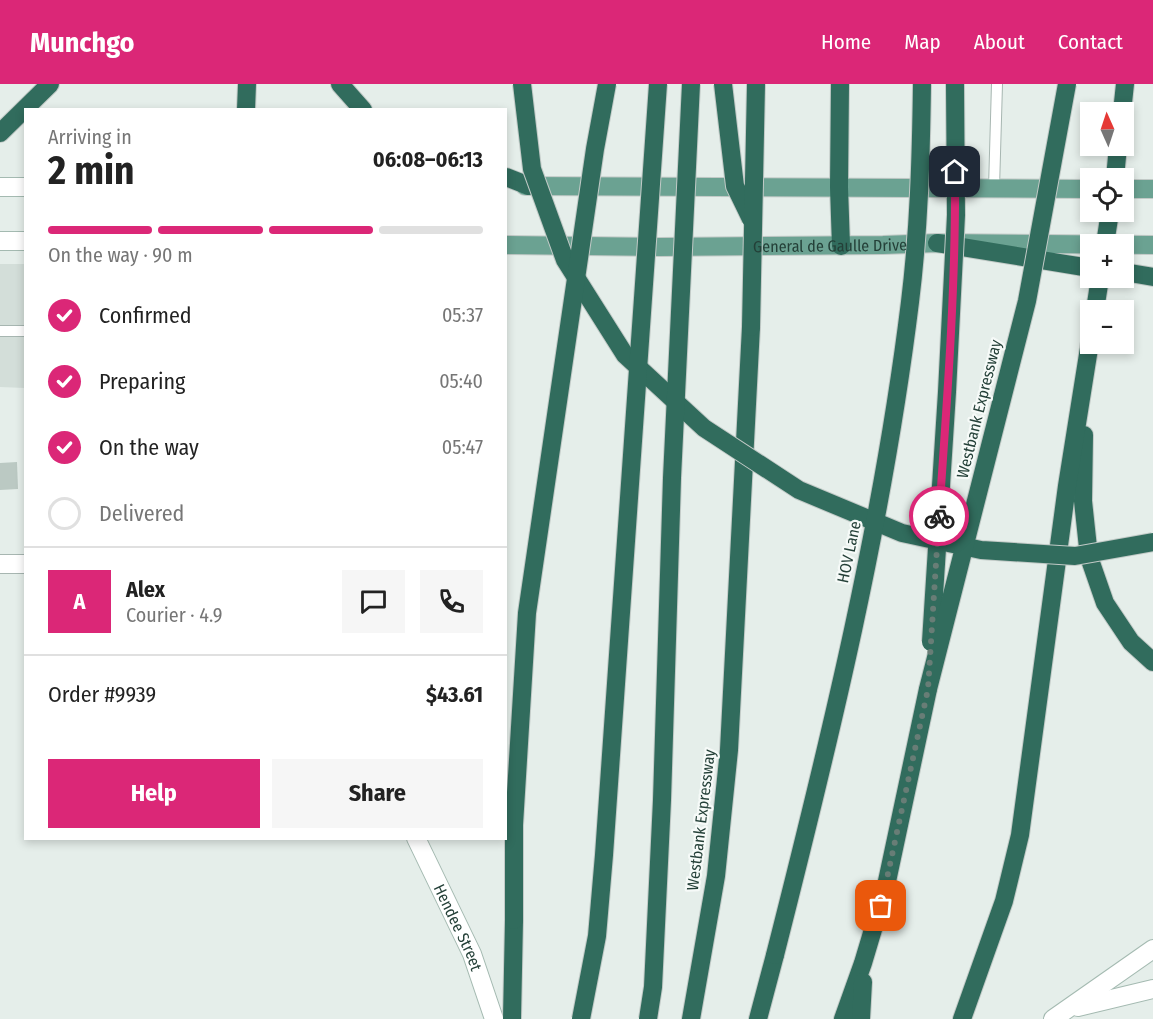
<!DOCTYPE html>
<html lang="en">
<head>
<meta charset="utf-8">
<style>
  :root { --surface:#fff; --page:#f6f6f6; --text:#222; --muted:#767676; --line:#e0e0e0; --accent:#db2777 }
  body { margin:0; font-family:"Fira Sans Condensed",sans-serif; background:var(--page); color:var(--text); height:100vh; display:flex; flex-direction:column; font-size:22px; white-space:nowrap }
  * { box-sizing:border-box; margin:0 }
  p { font-size:20px; color:var(--muted) }
  .icon { flex:none; width:33px; height:33px; fill:none; stroke:currentColor; stroke-width:2; stroke-linecap:round; stroke-linejoin:round }
  .map { position:relative; flex:1; overflow:hidden }
  .sheet { position:absolute; left:24px; top:24px; width:483px; height:732px; display:flex; flex-direction:column; background:var(--surface); border-radius:0px; box-shadow:0 3px 9px #0003 }
  .sheet>* { flex:none }
  .needle { width:39px; rotate:357deg }
  .tools { position:absolute; left:1080px; top:18px; display:grid; gap:12px }
  .tools a { display:grid; place-items:center; width:54px; height:54px; border-radius:0px; background:var(--surface); box-shadow:0 3px 9px #0003; font-size:30px }
  .pin { position:absolute; display:grid; place-items:center; width:51px; height:51px; color:#fff; margin:-26px; border-radius:12px; box-shadow:0 3px 9px #0006 }
  .courier { position:absolute; display:grid; place-items:center; width:60px; height:60px; margin:-30px; border:4px solid #db2777; border-radius:50%; background:#fff; color:#222; box-shadow:0 2px 8px #0007 }
  .head em { font-style:normal; font-weight:700 }
  .head div { display:flex; flex-direction:column-reverse }
  .head { display:flex; align-items:center; justify-content:space-between; height:102px; padding:0 24px }
  h1 { font-size:39px; font-weight:700; line-height:45px }
  .bar { display:grid; grid-template-columns:repeat(4,1fr); gap:9px 6px; align-content:center; height:72px; padding:0 24px }
  .bar i { height:8px; border-radius:4px; background:var(--line) }
  .bar .on { background:var(--accent) }
  .bar p { grid-column:span 4 }
  .line { display:flex; align-items:center; gap:15px; padding:0 24px; border-top:2px solid var(--line) }
  .line div { flex:1 }
  .round { display:grid; place-items:center; flex:none; width:63px; height:63px; border-radius:0px; background:var(--page) }
  ol { padding:0 24px; list-style:none }
  li { display:flex; align-items:center; gap:18px; height:66px }
  li p { margin-inline-start:auto }
  li .icon { padding:6px; border-radius:50%; background:var(--accent); color:#fff; stroke-width:4 }
  li:last-child { color:var(--muted) }
  li i { width:33px; height:33px; border:3px solid var(--line); border-radius:50% }
  .primary-button { display:flex; gap:12px; margin-top:auto; padding:12px 24px }
  .primary-button a { flex:1; height:69px; border-radius:0px; background:var(--accent); color:#fff; font-size:24px; font-weight:700; line-height:69px; text-align:center }
  .primary-button a+a { background:var(--page); color:var(--text) }
  header { display:flex; align-items:center; gap:36px; box-sizing:border-box; height:84px; padding:0 30px; background:var(--accent); color:#fff }
  header strong { font-size:28px }
  nav { display:flex; gap:33px; margin-inline-start:auto; font-size:21px }
  .map>svg:first-child { display:block }
  .built { fill:#d3ded9 }
  .building { fill:#bbc9c3 }
  .lines { fill:none; stroke-linecap:round; stroke-linejoin:round }
  .lane-casing { stroke:#a7b6b1; stroke-width:12 }
  .street-casing { stroke:#a7b6b1; stroke-width:20 }
  .secondary-casing { stroke:#a4bab1; stroke-width:20 }
  .primary-casing { stroke:#c2cac7; stroke-width:20 }
  .highway-casing { stroke:#c2cac7; stroke-width:20 }
  .lane { stroke:#fff; stroke-width:10 }
  .street { stroke:#fff; stroke-width:18 }
  .secondary { stroke:#fff; stroke-width:18 }
  .primary { stroke:#6ba292; stroke-width:18 }
  .highway { stroke:#316c5d; stroke-width:18 }
  .highway-bridge-casing { stroke:#c2cac7; stroke-width:20; stroke-linecap:butt }
  .highway-bridge { stroke:#316c5d; stroke-width:18 }
  .done { stroke:#687d76; stroke-width:6; stroke-dasharray:0 10.8 }
  .route { stroke:#db2777; stroke-width:8 }
  .labels { text-anchor:middle; dominant-baseline:central; stroke-width:4.5; stroke-linejoin:round; paint-order:stroke }
  .street-label { font-size:16px; fill:#244038; stroke:#f6faf8 }
</style>
</head>
<body>
<header>
<strong>Munchgo</strong>
<nav><a>Home</a><a>Map</a><a>About</a><a>Contact</a></nav>
</header>
<div class="map">
<svg width="1153" height="935" viewBox="0 0 1153 935">
  <rect width="100%" height="100%" fill="#e5eeea"/>
  <!-- built -->
  <polygon class="built" points="0,180 25,180 25,304 0,303"/>
  <!-- building -->
  <polygon class="building" points="17,378 18,405 0,406 0,379"/>
  <g class="lines">
    <!-- lane casing -->
    <g class="lane-casing">
      <g id="lane">
        <polyline points="994,104 997,0"/>
        <polyline points="0,247 26,247"/>
      </g>
    </g>
    <!-- street casing -->
    <g class="street-casing">
      <polyline id="street" points="0,480 26,480"/>
    </g>
    <!-- secondary casing -->
    <g class="secondary-casing">
      <g id="secondary">
        <polyline points="0,103 26,103"/>
        <polyline points="0,157 26,157"/>
        <path id="s1" d="M416,754L472,870L494,935"/>
        <polyline points="1078,923 1153,905"/>
        <polyline points="1053,935 1153,865"/>
      </g>
    </g>
    <!-- primary casing -->
    <g class="primary-casing">
      <g id="primary">
        <polyline points="525,102 1090,105"/>
        <polyline points="1124,105 1153,105"/>
        <path id="s2" d="M506,161L660,163L883,161L937,159L1153,161"/>
      </g>
    </g>
    <!-- highway casing -->
    <g class="highway-casing">
      <g id="highway">
        <polyline points="340,0 363,26"/>
        <polyline points="840,0 839,103 841,162"/>
        <polyline points="246,26 247,0"/>
        <polyline points="1122,28 1125,0"/>
        <polyline points="0,49 50,0"/>
        <polyline points="506,93 529,102"/>
        <polyline points="1115,94 1118,62"/>
        <polyline points="937,159 1090,184"/>
        <polyline points="1124,188 1153,193"/>
        <polyline points="1095,226 1100,194"/>
        <polyline points="1084,351 1083,417 1089,473 1105,519 1131,558 1153,578"/>
        <polyline points="512,935 514,836"/>
        <polyline points="691,935 716,792 729,666 751,243"/>
        <polyline points="758,935 775,871"/>
        <polyline points="843,935 863,879 886,802 928,605"/>
        <polyline points="861,935 863,898"/>
        <polyline points="962,935 1004,817 1020,751 1067,402 1090,258"/>
      </g>
    </g>
    <!-- lane -->
    <use href="#lane" class="lane"/>
    <!-- street -->
    <use href="#street" class="street"/>
    <!-- secondary -->
    <use href="#secondary" class="secondary"/>
    <!-- primary -->
    <use href="#primary" class="primary"/>
    <!-- highway -->
    <use href="#highway" class="highway"/>
    <!-- highway-bridge casing -->
    <g class="highway-bridge-casing">
      <g id="highway-bridge">
        <polyline points="522,0 532,85 565,176 625,271 704,344 799,406 902,449 981,466 1075,472 1153,458"/>
        <polyline points="723,0 735,102 751,135"/>
        <polyline points="1105,160 1110,128"/>
        <polyline points="751,243 756,0"/>
        <polyline points="931,558 947,308 956,131 955,0"/>
        <polyline points="928,605 1027,217 1067,0"/>
        <polyline points="514,836 514,741 527,529 595,65 607,0"/>
        <path d="M775,871C830,655 883,438 910,218C919,145 921,73 922,0"/>
        <polyline points="581,935 597,852 604,771 658,0"/>
        <polyline points="648,935 653,903 662,716 672,394 691,0"/>
      </g>
    </g>
    <!-- highway-bridge -->
    <use href="#highway-bridge" class="highway-bridge"/>
  </g>
  <g class="lines">
    <!-- done -->
    <polyline class="done" points="881,822 928,605 939,432"/>
    <!-- route -->
    <path class="route" d="M939,432C947,317 956,202 955,88"/>
  </g>
  <g class="labels">
    <!-- street labels -->
    <g class="street-label">
      <text stroke="none"><textPath href="#s2" startOffset="324">General de Gaulle Drive</textPath></text>
      <text transform="translate(979 325) rotate(-76)">Westbank Expressway</text>
      <text transform="translate(849 468) rotate(-78)">HOV Lane</text>
      <text transform="translate(701 736) rotate(-83)">Westbank Expressway</text>
      <text stroke="none"><textPath href="#s1" startOffset="99">Hendee Street</textPath></text>
    </g>
  </g>
</svg>
<div class="tools">
<a><svg class="needle" viewBox="-14 -14 28 28"><path d="M0-13l5 13h-10z" fill="#e53935"/><path d="M0 13l5-13h-10z" fill="#767676"/></svg></a>
<a><svg class="icon" aria-label="locate" viewBox="0 0 24 24"><circle cx="12" cy="12" r="6"/><path d="M12 2v4M12 18v4M2 12h4M18 12h4"/></svg></a>
<a>+</a>
<a>−</a>
</div>
<div class="pin" style="left:881px;top:822px;background:#ea580c"><svg class="icon" aria-label="bag" viewBox="0 0 24 24"><path d="M5 8h14l-1 12H6zM9 8a3 3 0 0 1 6 0"/></svg></div>
<div class="pin" style="left:955px;top:88px;background:#1f2937"><svg class="icon" aria-label="home" viewBox="0 0 24 24"><path d="M3 11l9-7 9 7M6 9v11h12V9"/></svg></div>
<div class="courier" style="left:939px;top:432px"><svg class="icon" aria-label="bike" viewBox="0 0 24 24"><circle cx="6" cy="16" r="4"/><circle cx="18" cy="16" r="4"/><path d="M6 16l4-8h5l3 8M10 8l3 8H6M13 5h3"/></svg></div>
<section class="sheet">
<div class="head"><div><h1>2 min</h1><p>Arriving in</p></div><em>06:08–06:13</em></div>
<div class="bar"><i class="on"></i><i class="on"></i><i class="on"></i><i></i><p>On the way · 90 m</p></div>
<ol>
<li><svg class="icon" aria-label="check" viewBox="0 0 24 24"><path d="M5 12l5 5 9-10"/></svg>Confirmed<p>05:37</p></li>
<li><svg class="icon" aria-label="check" viewBox="0 0 24 24"><path d="M5 12l5 5 9-10"/></svg>Preparing<p>05:40</p></li>
<li><svg class="icon" aria-label="check" viewBox="0 0 24 24"><path d="M5 12l5 5 9-10"/></svg>On the way<p>05:47</p></li>
<li><i></i>Delivered</li>
</ol>
<div class="line" style="height:108px"><b class="round" style="background:var(--accent);color:#fff">A</b><div><b>Alex</b><p>Courier · 4.9</p></div><a class="round"><svg class="icon" aria-label="chat" viewBox="0 0 24 24"><path d="M4 5h16v11H9l-5 4z"/></svg></a><a class="round"><svg class="icon" aria-label="phone" viewBox="0 0 24 24"><path d="M5 4h4l2 5-3 2q2 4 5 5l2-3 5 2v4C11 20 4 13 5 4z"/></svg></a></div>
<div class="line" style="height:78px"><div>Order #9939</div><b>$43.61</b></div>
<div class="primary-button"><a>Help</a><a>Share</a></div>
</section>
</div>
</body>
</html>
